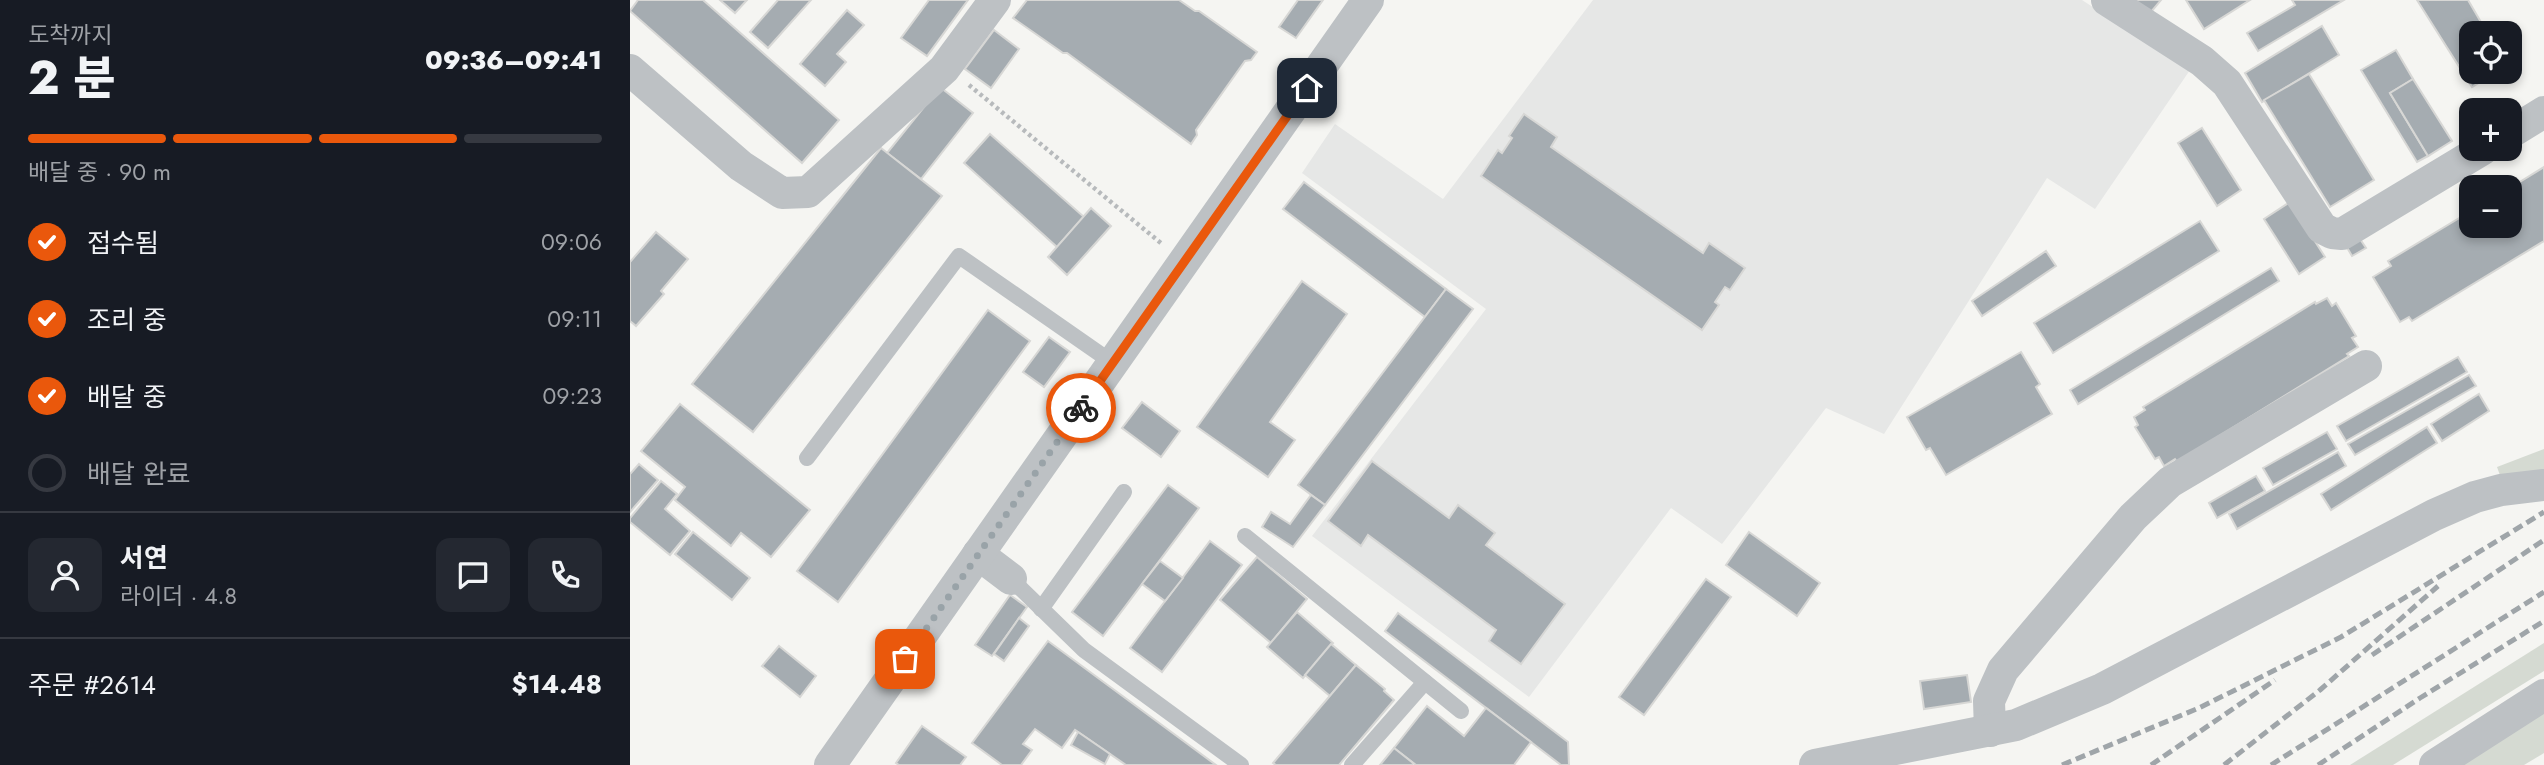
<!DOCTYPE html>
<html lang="ko">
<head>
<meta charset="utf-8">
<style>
  :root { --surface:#171b24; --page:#242831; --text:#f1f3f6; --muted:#9ea1a6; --line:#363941; --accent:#ea580c }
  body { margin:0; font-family:Jost,"Noto Sans KR",sans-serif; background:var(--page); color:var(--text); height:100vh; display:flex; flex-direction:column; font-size:26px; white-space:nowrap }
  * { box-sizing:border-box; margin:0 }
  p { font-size:23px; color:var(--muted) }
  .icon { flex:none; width:38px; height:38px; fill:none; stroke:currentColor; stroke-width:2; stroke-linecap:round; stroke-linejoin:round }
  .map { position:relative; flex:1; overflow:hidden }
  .details { display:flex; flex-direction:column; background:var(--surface); width:630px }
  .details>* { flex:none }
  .controls { position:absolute; left:1829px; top:21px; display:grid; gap:14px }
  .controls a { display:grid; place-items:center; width:63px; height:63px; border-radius:14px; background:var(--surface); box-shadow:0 4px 10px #0003; font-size:35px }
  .pin { position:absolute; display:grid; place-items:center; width:60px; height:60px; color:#fff; margin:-30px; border-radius:14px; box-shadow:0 4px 10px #0006 }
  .courier { position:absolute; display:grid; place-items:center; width:70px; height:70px; margin:-35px; border:5px solid #ea580c; border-radius:50%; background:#fff; color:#222; box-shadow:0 2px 9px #0007 }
  .summary em { font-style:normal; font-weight:800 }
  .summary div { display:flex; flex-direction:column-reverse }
  .summary { display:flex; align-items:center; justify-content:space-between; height:119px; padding:0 28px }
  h1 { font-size:46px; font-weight:800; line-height:52px }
  .bar { display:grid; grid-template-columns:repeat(4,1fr); gap:10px 7px; align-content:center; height:84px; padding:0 28px }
  .bar i { height:9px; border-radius:5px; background:var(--line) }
  .bar .active { background:var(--accent) }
  .bar p { grid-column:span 4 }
  .line { display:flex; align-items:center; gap:18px; padding:0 28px; border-top:2px solid var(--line) }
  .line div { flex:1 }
  .round { display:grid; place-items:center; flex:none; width:74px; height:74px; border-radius:14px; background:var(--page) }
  ol { padding:0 28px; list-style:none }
  li { display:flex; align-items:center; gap:21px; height:77px }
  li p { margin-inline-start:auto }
  li .icon { padding:7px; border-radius:50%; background:var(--accent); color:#fff; stroke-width:4 }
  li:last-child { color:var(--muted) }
  li i { width:38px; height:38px; border:4px solid var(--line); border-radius:50% }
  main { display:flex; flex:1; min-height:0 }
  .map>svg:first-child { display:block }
  .built { fill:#e6e7e6 }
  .green { fill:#d5dad2 }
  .building { fill:#a5acb1; stroke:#d7d7d5; stroke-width:2 }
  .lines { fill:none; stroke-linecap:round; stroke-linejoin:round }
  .path { stroke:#b7babc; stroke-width:4.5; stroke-dasharray:3.5 3.5; stroke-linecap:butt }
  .lane { stroke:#bdc1c4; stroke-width:16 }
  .street { stroke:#bdc1c4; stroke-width:32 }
  .rail { stroke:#9fa5a9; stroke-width:5; stroke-dasharray:10 5; stroke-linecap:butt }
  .done { stroke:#99a3a8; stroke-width:7; stroke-dasharray:0 12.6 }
  .route { stroke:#ea580c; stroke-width:9 }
</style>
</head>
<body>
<main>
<section class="details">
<div class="summary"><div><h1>2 분</h1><p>도착까지</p></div><em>09:36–09:41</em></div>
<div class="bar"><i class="active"></i><i class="active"></i><i class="active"></i><i></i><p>배달 중 · 90 m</p></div>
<ol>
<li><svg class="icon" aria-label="check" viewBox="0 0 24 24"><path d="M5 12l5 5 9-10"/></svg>접수됨<p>09:06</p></li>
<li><svg class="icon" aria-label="check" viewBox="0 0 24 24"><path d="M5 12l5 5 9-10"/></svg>조리 중<p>09:11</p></li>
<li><svg class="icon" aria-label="check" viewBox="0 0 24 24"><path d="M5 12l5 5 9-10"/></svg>배달 중<p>09:23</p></li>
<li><i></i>배달 완료</li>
</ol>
<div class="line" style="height:126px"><a class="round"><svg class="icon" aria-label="person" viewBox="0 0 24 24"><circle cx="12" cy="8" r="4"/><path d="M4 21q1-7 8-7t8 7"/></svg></a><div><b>서연</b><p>라이더 · 4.8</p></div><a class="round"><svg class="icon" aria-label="chat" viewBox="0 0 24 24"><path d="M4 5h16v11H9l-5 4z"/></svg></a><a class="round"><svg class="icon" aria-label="phone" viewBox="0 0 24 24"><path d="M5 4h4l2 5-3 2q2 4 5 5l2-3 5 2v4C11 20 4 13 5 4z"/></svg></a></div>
<div class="line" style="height:91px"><div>주문 #2614</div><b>$14.48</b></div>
</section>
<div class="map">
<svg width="1914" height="765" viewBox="0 0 1914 765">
  <rect width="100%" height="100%" fill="#f5f5f2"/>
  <!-- built -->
  <polygon class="built" points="963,0 1452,0 1560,70 1465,209 1417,178 1254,434 1196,408 1092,544 1041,508 899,697 682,536 856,309 672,173 705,124 813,199"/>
  <!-- green -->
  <g class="green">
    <polygon points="1914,449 1914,476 1871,478 1867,467"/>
    <polygon points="1914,643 1914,671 1763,765 1720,765"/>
    <polygon points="1914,708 1914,753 1894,765 1824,765"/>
  </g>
  <!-- building -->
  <g class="building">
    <polygon points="8,0 73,0 209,120 172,163 0,11"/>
    <polygon points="90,0 117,0 105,13"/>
    <polygon points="148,0 181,0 138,48 120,32"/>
    <polygon points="299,0 338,0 297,56 271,38"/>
    <polygon points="397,0 549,0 565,11 569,11 627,52 621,60 615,61 566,130 567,135 561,144 437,53 433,53 383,18"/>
    <polygon points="668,0 693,0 666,38 649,27"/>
    <polygon points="1496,0 1531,0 1516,18"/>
    <polygon points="1556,0 1620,0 1574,29"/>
    <polygon points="1662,0 1714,0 1628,51 1617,33 1665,5"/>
    <polygon points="1787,0 1838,0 1855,29 1858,27 1862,33 1841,33 1841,72 1866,72 1842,87"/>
    <polygon points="217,10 234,25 207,54 216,62 195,86 170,64"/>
    <polygon points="1692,26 1709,55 1632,102 1615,73"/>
    <polygon points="364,30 389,49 361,88 335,69"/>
    <polygon points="1766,50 1783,79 1760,93 1798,156 1787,162 1731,70"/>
    <polygon points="1679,74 1744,180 1700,207 1634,100"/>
    <polygon points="1783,79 1822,141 1798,156 1760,93"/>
    <polygon points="310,87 343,113 291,179 257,153"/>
    <polygon points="894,114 927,137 921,147 1073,253 1079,243 1115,268 1100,290 1095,287 1085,302 1089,305 1072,330 851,176 868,150 872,153 882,138 879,136"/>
    <polygon points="1572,128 1611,190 1587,206 1548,143"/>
    <polygon points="360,134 454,217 427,247 334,163"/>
    <polygon points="251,148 312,196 123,432 62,384"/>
    <polygon points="1914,167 1914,241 1782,321 1779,317 1770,322 1743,277 1761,266 1758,261 1841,211 1841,226 1880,226 1880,188"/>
    <polygon points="674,182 816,289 795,317 653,209"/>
    <polygon points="1660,202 1695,257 1669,274 1634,219"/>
    <polygon points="461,208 481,226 437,275 418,257"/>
    <polygon points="1570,221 1589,251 1423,353 1404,323"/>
    <polygon points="26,232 58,259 31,291 34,294 6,326 0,321 0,262"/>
    <polygon points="1728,236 1736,248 1722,256 1715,244"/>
    <polygon points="1416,251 1426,266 1352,316 1342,301"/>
    <polygon points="1641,268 1649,281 1448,404 1440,390"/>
    <polygon points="672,281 717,314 640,422 665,440 638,477 567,427"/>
    <polygon points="816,289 843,309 695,505 668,485"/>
    <polygon points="1697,298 1702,306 1706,303 1726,336 1722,338 1728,347 1717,354 1719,356 1547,462 1545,459 1534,466 1529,457 1525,459 1505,427 1508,425 1504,417 1515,410 1513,407 1685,302 1686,304"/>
    <polygon points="358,310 400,341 208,602 167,571"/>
    <polygon points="419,337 440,352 414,387 393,372"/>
    <polygon points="1391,352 1410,384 1406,387 1422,414 1316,475 1300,448 1296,450 1277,417"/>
    <polygon points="1828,357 1837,372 1716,441 1707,426"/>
    <polygon points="1839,375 1846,386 1725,455 1718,444"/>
    <polygon points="1849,394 1859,411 1812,441 1801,424"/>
    <polygon points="512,402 550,431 531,457 492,428"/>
    <polygon points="50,404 180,510 141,557 111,533 101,546 45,500 55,487 11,451"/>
    <polygon points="1797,427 1807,443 1701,510 1691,494"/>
    <polygon points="1697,432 1707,449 1643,485 1633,468"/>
    <polygon points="1708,452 1716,466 1607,529 1599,514"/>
    <polygon points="742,461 819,518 828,505 865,533 856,545 935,604 891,664 859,641 866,630 738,535 731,546 698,521"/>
    <polygon points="9,464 28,480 0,512 0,474"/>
    <polygon points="1626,476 1635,491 1587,518 1579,503"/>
    <polygon points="31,481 47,494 35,509 60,531 40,555 0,522 0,518"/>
    <polygon points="538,485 569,508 473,636 442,612"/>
    <polygon points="681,495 695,505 663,547 632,527 641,512 660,524"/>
    <polygon points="63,532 120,578 102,600 45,554"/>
    <polygon points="1119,532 1190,583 1167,616 1096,565"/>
    <polygon points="580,541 612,565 532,672 500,648"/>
    <polygon points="627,557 677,599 641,643 590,600"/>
    <polygon points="530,561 553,578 535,601 512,584"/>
    <polygon points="1076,579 1101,597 1014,715 989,697"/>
    <polygon points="380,595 397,607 362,656 345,645"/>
    <polygon points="667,612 703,643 673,678 637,647"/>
    <polygon points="768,613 938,742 939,765 931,765 755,631"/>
    <polygon points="389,618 399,626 374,661 364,654"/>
    <polygon points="418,641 586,765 496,765 445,730 432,748 405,729 393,744 402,750 391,765 372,765 342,743"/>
    <polygon points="701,644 726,665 700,696 675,675"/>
    <polygon points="149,646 186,676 170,697 132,666"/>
    <polygon points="726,665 755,689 754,691 764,700 709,765 646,765 643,763"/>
    <polygon points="1337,675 1341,702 1294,709 1290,681"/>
    <polygon points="797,706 834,736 856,708 901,742 884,765 786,765 764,748"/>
    <polygon points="292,726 336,757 330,765 269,765 266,763"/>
    <polygon points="448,732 480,754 475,764 441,745"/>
    <polygon points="764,748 783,763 782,765 750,765"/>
  </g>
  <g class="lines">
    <!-- path -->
    <polyline class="path" points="339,85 532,244"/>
    <!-- lane -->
    <g class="lane">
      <polyline points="177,458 329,256 483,363"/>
      <polyline points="615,536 831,711"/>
      <polyline points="381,579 454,650 611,765"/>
      <polyline points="411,609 494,492"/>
      <polyline points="722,765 795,682"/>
    </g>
    <!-- street -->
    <g class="street">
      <polyline points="1477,0 1572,61 1597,83 1692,228 1702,233 1712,234 1853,149"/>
      <polyline points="0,70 111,166 152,193 178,192 314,69 365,0"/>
      <polyline points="1880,133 1914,112"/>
      <polyline points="348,554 381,579"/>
      <polyline points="1360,731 1359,701 1373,670 1503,517 1540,482 1736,366"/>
      <polyline points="200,765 738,0"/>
      <polyline points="1185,765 1386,725 1472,689 1804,515 1845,497 1871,490 1914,485"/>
      <polyline points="1805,765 1914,695"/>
    </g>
    <!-- rail -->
    <g class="rail">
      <polyline points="1742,655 1914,540"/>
      <polyline points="1432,765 1569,708 1711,637 1914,512"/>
      <polyline points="1521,765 1645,680"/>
      <polyline points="1594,765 1690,690 1808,586"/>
      <polyline points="1641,765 1914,592"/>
      <polyline points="1688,765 1790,698 1914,621"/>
    </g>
  </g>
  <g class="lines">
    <!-- done -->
    <polyline class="done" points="275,659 451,408"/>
    <!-- route -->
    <polyline class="route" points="451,408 677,88"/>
  </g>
</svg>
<div class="controls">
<a><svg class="icon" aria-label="locate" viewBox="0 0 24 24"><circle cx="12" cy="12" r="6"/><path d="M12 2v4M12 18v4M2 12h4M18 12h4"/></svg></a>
<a>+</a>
<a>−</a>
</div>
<div class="pin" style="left:275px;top:659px;background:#ea580c"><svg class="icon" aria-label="bag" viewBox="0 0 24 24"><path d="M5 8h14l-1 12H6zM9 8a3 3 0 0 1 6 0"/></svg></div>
<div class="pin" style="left:677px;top:88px;background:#1f2937"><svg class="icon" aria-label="home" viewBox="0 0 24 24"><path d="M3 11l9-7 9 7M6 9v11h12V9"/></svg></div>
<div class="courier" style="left:451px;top:408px"><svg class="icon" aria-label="bike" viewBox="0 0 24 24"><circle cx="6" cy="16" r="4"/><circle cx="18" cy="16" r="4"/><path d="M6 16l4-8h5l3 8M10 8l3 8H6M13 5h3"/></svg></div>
</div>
</main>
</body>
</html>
